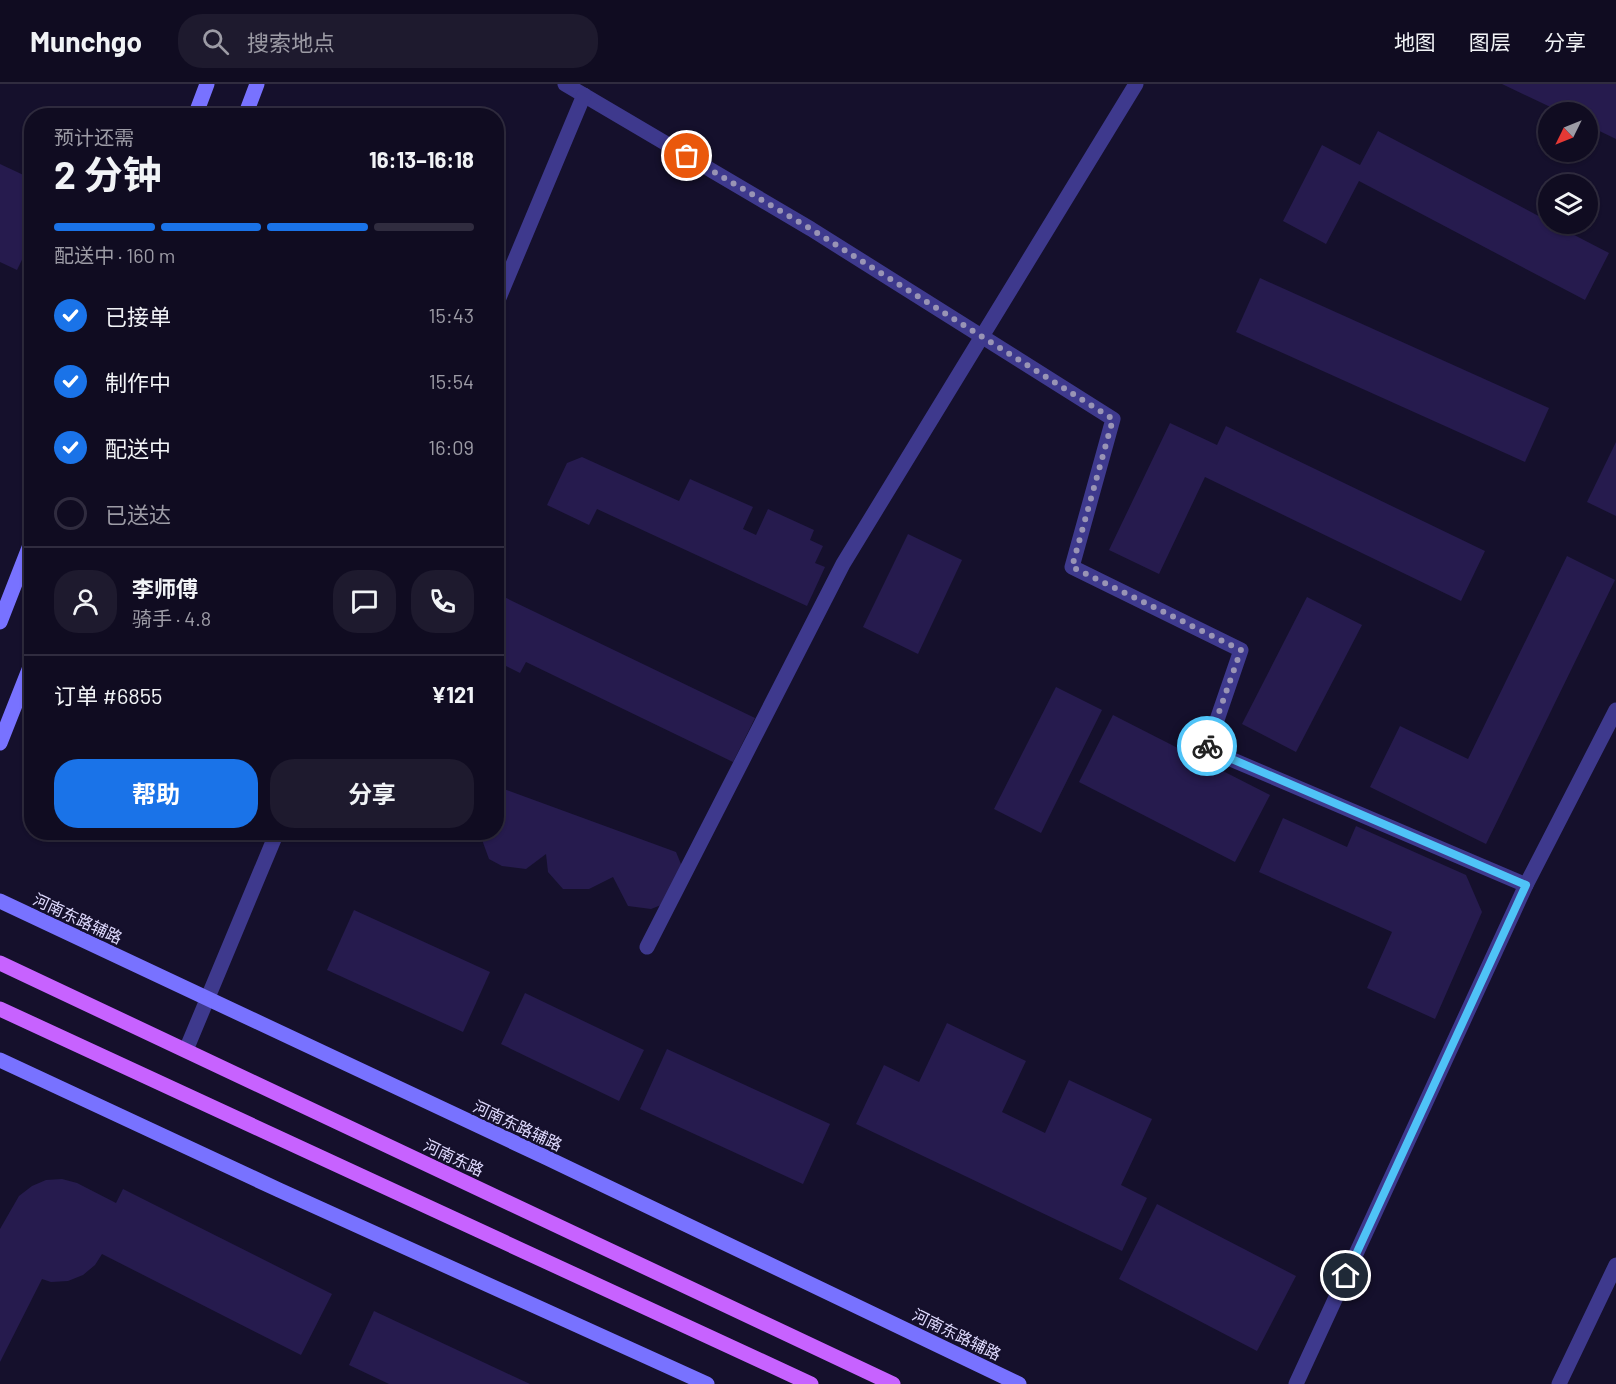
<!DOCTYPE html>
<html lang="zh">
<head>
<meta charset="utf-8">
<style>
  :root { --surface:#100c21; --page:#1e1a2e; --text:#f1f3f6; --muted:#9c9ba5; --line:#302c3f; --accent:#1a73e8 }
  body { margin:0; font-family:Barlow,"Noto Sans SC",sans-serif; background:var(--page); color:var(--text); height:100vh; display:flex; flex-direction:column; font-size:22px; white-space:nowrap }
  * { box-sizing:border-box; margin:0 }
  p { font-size:20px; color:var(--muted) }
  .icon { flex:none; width:33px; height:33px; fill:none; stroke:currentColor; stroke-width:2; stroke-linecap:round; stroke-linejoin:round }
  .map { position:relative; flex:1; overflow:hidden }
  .panel { position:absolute; left:24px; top:24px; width:480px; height:732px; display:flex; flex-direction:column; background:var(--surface); border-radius:24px; box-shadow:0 2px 4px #0004,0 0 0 2px var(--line) }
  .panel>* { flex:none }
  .needle { width:39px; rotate:227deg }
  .buttons { position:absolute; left:1538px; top:18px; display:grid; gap:12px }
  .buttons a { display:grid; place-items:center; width:60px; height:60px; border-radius:50%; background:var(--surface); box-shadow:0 2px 4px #0004,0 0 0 2px var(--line); font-size:30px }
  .pin { position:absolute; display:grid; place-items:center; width:51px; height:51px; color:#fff; margin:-26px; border:3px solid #fff; border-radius:50%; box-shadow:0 2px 6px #0007 }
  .courier { position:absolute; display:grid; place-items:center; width:60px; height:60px; margin:-30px; border:4px solid #4fc3f7; border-radius:50%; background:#fff; color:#222; box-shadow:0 2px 8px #0007 }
  .overview em { font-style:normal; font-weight:700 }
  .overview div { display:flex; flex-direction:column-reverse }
  .overview { display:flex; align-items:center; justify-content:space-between; height:102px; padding:0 30px }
  h1 { font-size:39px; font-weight:700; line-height:45px }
  .bar { display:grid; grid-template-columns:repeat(4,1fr); gap:9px 6px; align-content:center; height:72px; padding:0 30px }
  .bar i { height:8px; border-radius:4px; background:var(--line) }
  .bar .current { background:var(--accent) }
  .bar p { grid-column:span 4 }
  .line { display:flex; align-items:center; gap:15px; padding:0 30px; border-top:2px solid var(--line) }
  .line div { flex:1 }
  .round { display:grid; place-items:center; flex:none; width:63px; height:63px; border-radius:24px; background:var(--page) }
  ol { padding:0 30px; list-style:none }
  li { display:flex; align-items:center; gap:18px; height:66px }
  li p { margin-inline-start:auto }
  li .icon { padding:6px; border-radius:50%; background:var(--accent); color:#fff; stroke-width:4 }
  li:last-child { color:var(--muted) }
  li i { width:33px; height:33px; border:3px solid var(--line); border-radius:50% }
  .cta { display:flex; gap:12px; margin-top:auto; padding:12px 30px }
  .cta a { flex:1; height:69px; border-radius:24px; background:var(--accent); color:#fff; font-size:24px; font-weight:700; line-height:69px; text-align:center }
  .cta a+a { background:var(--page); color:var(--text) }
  header { display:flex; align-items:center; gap:36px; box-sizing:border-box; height:84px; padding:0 30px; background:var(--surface); border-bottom:2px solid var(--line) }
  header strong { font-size:28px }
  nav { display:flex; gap:33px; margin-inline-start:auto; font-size:21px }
  .search { width:420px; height:54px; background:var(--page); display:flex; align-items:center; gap:15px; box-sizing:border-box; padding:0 21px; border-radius:24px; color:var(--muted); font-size:22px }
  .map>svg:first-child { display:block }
  .building { fill:#261b4e }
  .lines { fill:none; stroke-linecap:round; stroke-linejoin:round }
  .street { stroke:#3e398d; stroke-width:15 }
  .secondary { stroke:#7872ff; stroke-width:15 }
  .primary { stroke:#c762ff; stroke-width:15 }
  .done { stroke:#9994b5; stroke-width:6; stroke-dasharray:0 10.8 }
  .route { stroke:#4fc3f7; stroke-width:8 }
  .labels { text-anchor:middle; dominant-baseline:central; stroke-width:5; stroke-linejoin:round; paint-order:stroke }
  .street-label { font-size:16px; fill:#e0dbff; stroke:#15102c }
</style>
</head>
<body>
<header>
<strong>Munchgo</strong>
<div class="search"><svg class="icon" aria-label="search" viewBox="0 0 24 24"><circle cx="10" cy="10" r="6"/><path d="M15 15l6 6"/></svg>搜索地点</div>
<nav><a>地图</a><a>图层</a><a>分享</a></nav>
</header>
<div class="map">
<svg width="1616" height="1300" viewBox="0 0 1616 1300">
  <rect width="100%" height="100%" fill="#15102c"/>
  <!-- building -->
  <g class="building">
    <polygon points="1502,0 1616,0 1616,55 1587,41 1587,28 1561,28"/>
    <polygon points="1378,47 1548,137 1548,140 1553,140 1609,169 1585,216 1359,97 1326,160 1283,137 1322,61 1360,81"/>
    <polygon points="0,80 32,95 32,155 17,186 0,178"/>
    <polygon points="1260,194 1549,324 1525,378 1236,248"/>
    <polygon points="1170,339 1217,361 1226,342 1485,467 1461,517 1205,393 1159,490 1109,466"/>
    <polygon points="1616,358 1616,432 1587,418"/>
    <polygon points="582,373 679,417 690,395 753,423 743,445 756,451 768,425 814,446 810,456 823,462 815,479 825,483 807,522 597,425 589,441 547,421 567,379"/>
    <polygon points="908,450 962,476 918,570 863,543"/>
    <polygon points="1567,472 1615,496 1486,760 1370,703 1400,642 1468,675"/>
    <polygon points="502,512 755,634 733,678 526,578 520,589 496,577 496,523"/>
    <polygon points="1307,513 1362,541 1296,668 1242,640"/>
    <polygon points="1056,603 1102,626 1041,749 994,725"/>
    <polygon points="1113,631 1270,711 1235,778 1079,698"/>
    <polygon points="496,702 676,768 683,785 674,816 651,825 628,822 613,793 589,805 563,805 548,788 546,770 526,785 502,782 489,775 481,753 474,748 496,748"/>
    <polygon points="1283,734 1347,763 1356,742 1466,791 1482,828 1435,935 1367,904 1392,848 1259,788"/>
    <polygon points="433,748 464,748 458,758 439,754"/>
    <polygon points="354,826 490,888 463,948 327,886"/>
    <polygon points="525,909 644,966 619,1017 501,960"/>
    <polygon points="947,939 1026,977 1002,1028 1045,1049 1069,996 1152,1035 1121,1101 1147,1114 1122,1167 856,1040 884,981 919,998"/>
    <polygon points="667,965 830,1040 803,1100 640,1025"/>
    <polygon points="62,1095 77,1099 116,1119 123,1105 332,1210 301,1271 102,1170 95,1181 83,1191 68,1197 51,1198 42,1195 0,1278 0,1145 19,1112 32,1102 46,1096"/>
    <polygon points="1157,1120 1296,1192 1257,1267 1119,1195"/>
    <polygon points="374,1227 530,1300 389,1300 349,1281"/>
  </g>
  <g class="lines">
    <!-- street -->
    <g class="street">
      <polyline points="565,0 811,145 1113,335 1072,483 1241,566 1207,665 1526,801"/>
      <polyline points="496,221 584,11"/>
      <polyline points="647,863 843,480 1136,0"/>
      <polyline points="186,966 277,748"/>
      <polyline points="1296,1300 1526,801 1616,626"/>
      <polyline points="1559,1300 1616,1181"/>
    </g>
    <!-- secondary -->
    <g class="secondary">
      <polyline points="195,32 207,0"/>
      <polyline points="245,32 257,0"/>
      <polyline points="0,538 32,456"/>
      <polyline points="0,659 32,578"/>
      <polyline points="0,817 545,1073 1019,1300"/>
      <polyline points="0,976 279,1106 707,1300"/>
    </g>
    <!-- primary -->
    <g class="primary">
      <polyline points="0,879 893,1300"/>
      <polyline points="0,925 811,1300"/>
    </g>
  </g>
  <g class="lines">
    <!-- done -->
    <polyline class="done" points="687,72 811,145 1113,335 1072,483 1241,566 1207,662"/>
    <!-- route -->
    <polyline class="route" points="1207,662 1206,664 1526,801 1346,1192"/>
  </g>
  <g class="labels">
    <!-- street labels -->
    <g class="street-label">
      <text transform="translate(78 834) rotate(25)">河南东路辅路</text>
      <text transform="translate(518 1041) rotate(25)">河南东路辅路</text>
      <text transform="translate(454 1073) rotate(25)">河南东路</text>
      <text transform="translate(957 1250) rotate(26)">河南东路辅路</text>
    </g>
  </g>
</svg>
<div class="buttons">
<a><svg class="needle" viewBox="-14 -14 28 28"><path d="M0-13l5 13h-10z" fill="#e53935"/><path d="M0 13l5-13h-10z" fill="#9c9ba5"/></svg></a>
<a><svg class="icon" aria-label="layers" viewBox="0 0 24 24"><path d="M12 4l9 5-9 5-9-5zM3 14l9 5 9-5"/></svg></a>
</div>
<div class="pin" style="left:687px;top:72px;background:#ea580c"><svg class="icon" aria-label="bag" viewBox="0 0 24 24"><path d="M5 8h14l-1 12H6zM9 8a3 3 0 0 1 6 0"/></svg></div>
<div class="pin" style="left:1346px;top:1192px;background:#1f2937"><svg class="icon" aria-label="home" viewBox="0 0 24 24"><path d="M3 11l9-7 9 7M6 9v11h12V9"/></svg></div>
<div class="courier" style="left:1207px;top:662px"><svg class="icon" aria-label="bike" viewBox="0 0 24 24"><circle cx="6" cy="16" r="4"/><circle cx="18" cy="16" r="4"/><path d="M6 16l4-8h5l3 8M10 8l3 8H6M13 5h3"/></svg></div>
<section class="panel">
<div class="overview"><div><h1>2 分钟</h1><p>预计还需</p></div><em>16:13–16:18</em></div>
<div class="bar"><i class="current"></i><i class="current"></i><i class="current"></i><i></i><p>配送中 · 160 m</p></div>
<ol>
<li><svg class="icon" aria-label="check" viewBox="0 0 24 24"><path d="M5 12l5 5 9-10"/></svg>已接单<p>15:43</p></li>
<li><svg class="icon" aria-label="check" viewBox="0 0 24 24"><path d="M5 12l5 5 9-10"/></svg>制作中<p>15:54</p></li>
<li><svg class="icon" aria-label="check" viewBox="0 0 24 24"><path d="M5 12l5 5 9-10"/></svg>配送中<p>16:09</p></li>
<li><i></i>已送达</li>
</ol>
<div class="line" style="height:108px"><a class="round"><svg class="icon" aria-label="person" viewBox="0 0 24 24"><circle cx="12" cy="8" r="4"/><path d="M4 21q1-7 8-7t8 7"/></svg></a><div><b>李师傅</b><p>骑手 · 4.8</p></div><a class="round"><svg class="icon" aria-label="chat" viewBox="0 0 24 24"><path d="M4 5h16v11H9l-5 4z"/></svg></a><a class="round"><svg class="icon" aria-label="phone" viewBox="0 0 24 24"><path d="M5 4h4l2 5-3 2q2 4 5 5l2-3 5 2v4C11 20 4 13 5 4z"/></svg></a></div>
<div class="line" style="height:78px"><div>订单 #6855</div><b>¥121</b></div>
<div class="cta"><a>帮助</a><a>分享</a></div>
</section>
</div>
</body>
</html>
